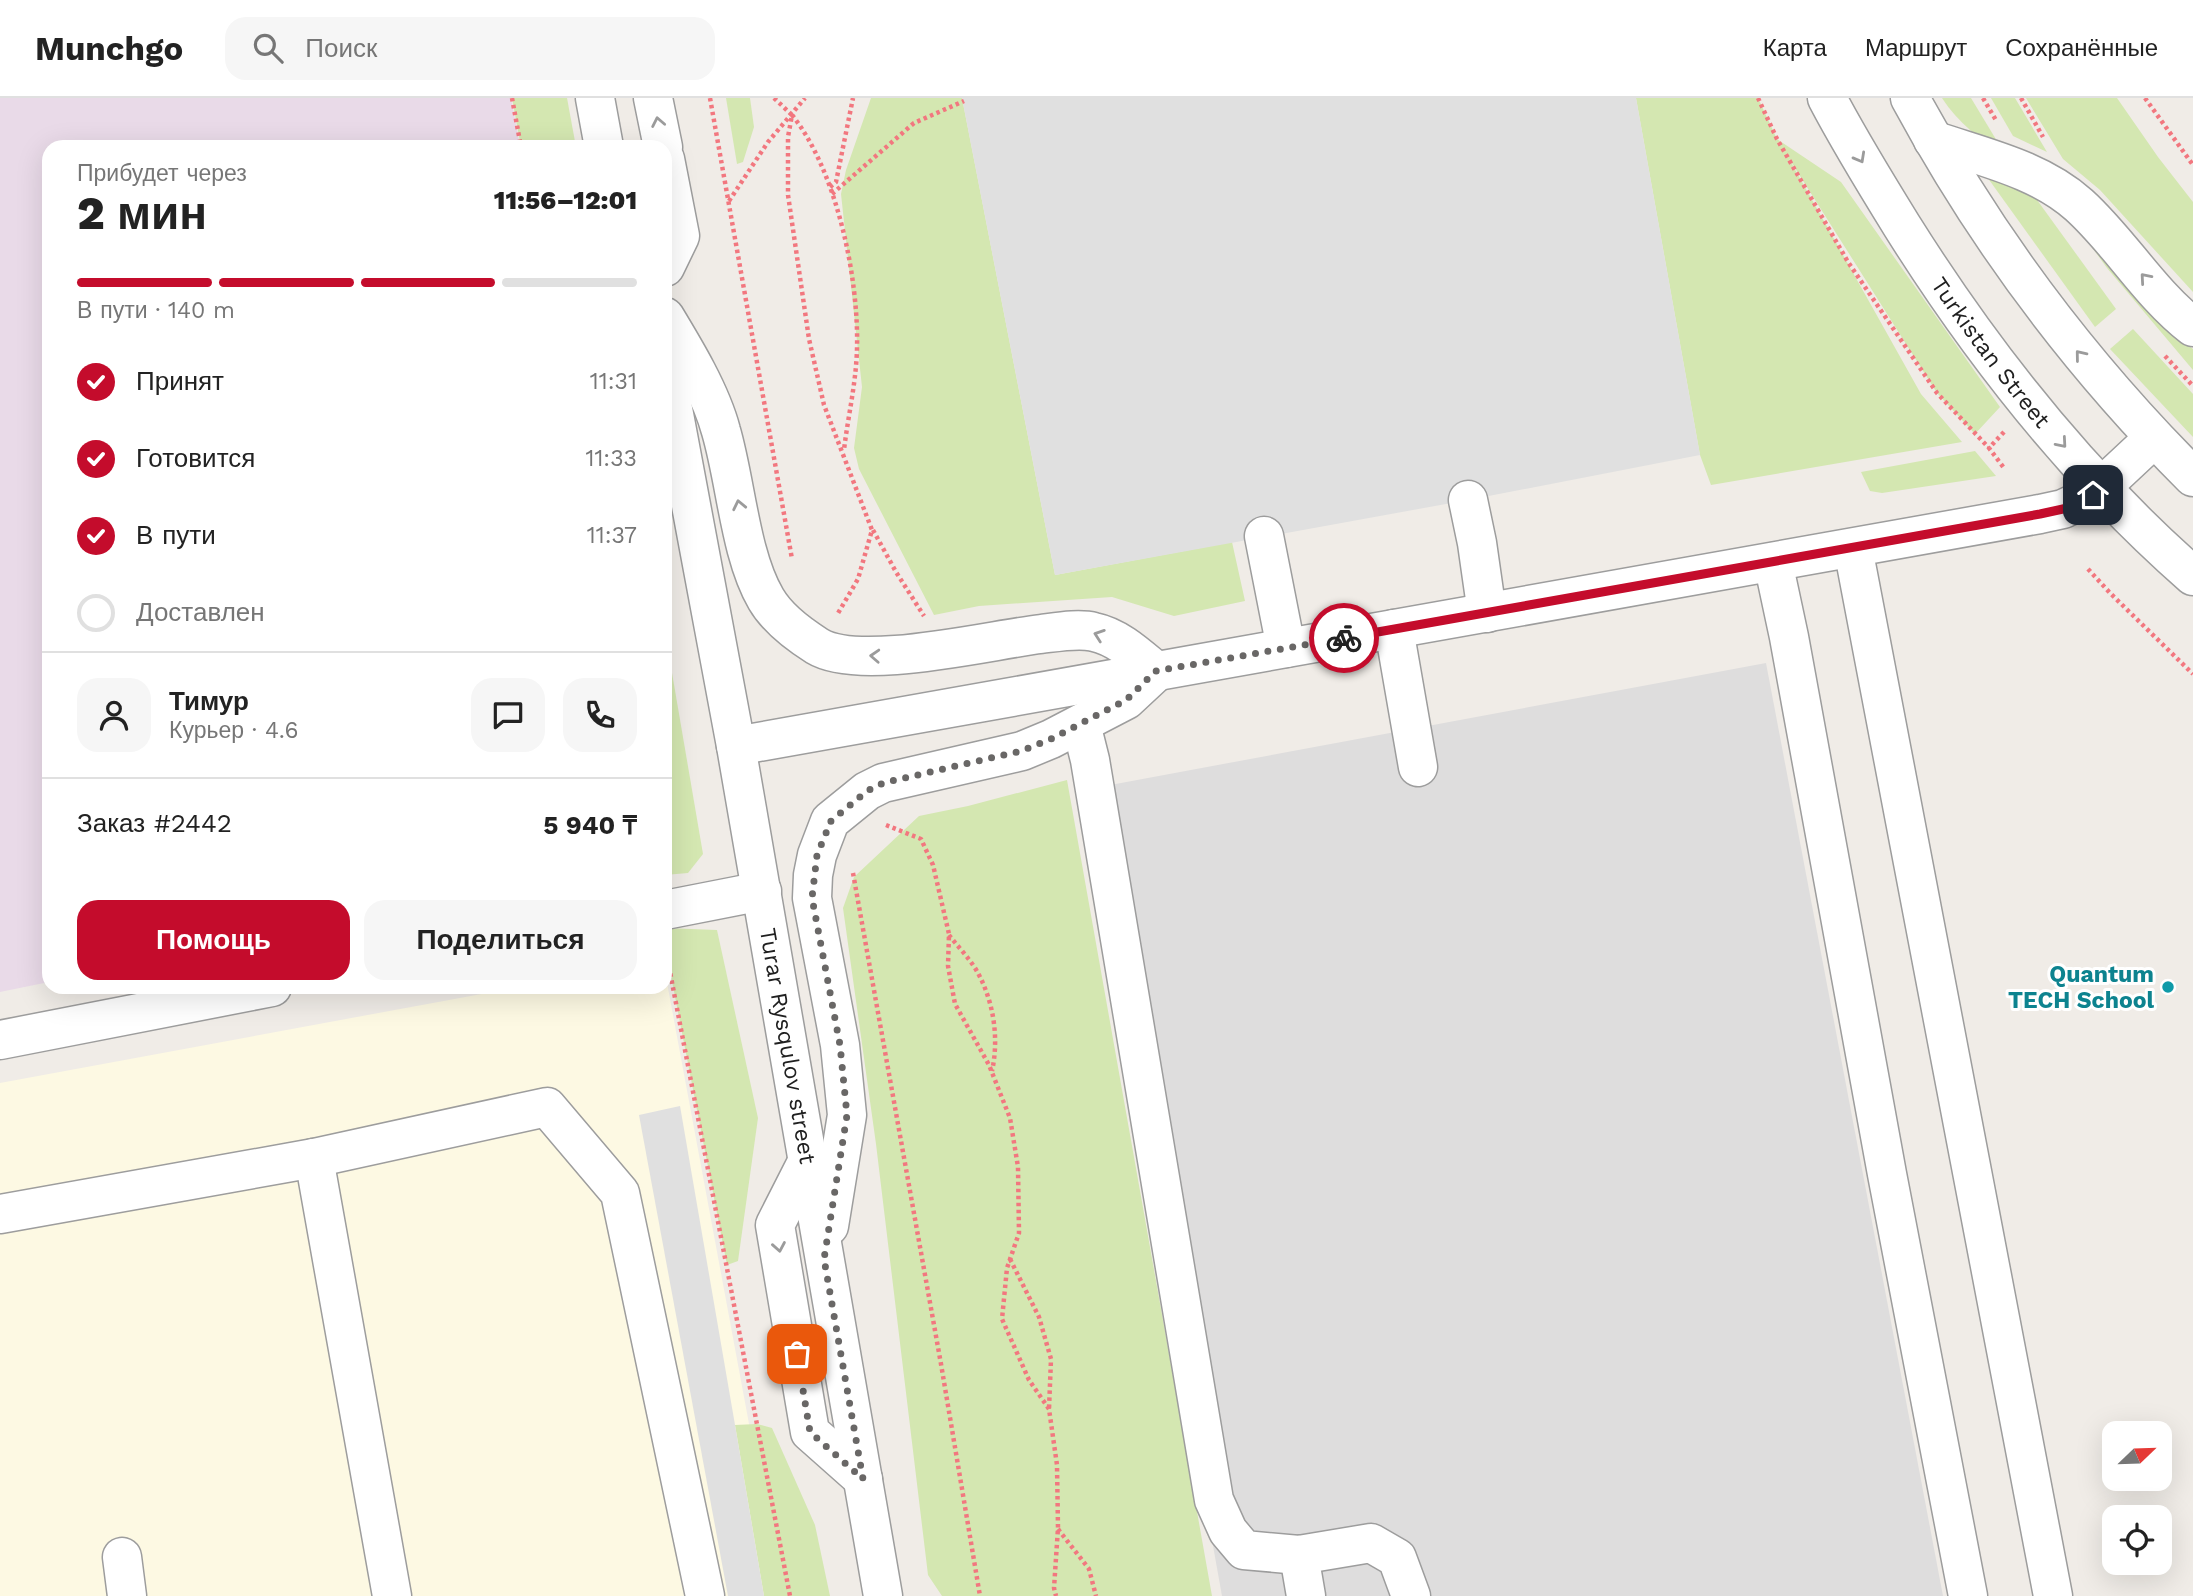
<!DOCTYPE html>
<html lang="ru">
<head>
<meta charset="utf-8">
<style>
  :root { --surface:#fff; --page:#f6f6f6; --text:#222; --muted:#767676; --line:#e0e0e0; --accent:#c40c2c }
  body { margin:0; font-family:"Work Sans",sans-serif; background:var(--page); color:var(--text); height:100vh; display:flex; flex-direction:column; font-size:26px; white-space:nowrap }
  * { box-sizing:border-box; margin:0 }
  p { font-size:23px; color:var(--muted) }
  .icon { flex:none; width:38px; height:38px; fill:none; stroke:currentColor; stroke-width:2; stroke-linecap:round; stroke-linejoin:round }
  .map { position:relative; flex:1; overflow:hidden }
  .sheet { position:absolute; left:42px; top:42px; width:630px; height:854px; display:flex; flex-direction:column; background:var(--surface); border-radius:21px; box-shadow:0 7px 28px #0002 }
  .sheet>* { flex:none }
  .needle { width:46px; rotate:67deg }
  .controls { position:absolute; left:2102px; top:1323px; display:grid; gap:14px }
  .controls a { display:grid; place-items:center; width:70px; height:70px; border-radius:14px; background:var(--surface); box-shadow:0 7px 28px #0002; font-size:35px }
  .pin { position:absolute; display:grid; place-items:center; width:60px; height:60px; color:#fff; margin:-30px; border-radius:14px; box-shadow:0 4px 10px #0006 }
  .courier { position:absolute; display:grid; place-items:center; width:70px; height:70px; margin:-35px; border:5px solid #c40c2c; border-radius:50%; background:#fff; color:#222; box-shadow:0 2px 9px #0007 }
  .summary em { font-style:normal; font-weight:800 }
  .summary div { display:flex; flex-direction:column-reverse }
  .summary { display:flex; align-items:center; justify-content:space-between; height:119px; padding:0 35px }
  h1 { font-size:46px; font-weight:800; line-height:52px }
  .bar { display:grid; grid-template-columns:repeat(4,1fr); gap:10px 7px; align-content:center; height:84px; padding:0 35px }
  .bar i { height:9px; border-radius:5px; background:var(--line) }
  .bar .current { background:var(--accent) }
  .bar p { grid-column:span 4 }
  .line { display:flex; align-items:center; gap:18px; padding:0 35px; border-top:2px solid var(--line) }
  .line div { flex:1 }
  .round { display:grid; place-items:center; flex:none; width:74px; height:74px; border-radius:21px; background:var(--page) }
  ol { padding:0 35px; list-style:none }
  li { display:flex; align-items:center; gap:21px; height:77px }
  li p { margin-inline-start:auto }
  li .icon { padding:7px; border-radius:50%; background:var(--accent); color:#fff; stroke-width:4 }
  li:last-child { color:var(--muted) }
  li i { width:38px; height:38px; border:4px solid var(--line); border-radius:50% }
  .action { display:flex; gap:14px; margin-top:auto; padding:14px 35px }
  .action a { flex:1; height:80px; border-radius:21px; background:var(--accent); color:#fff; font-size:28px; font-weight:800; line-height:80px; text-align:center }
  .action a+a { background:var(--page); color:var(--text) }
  header { display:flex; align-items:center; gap:42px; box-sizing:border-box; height:98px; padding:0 35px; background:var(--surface); border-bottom:2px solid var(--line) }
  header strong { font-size:33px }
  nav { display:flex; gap:38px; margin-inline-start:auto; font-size:24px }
  .search { width:490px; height:63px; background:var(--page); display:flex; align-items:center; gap:18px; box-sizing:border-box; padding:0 24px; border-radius:21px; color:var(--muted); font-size:26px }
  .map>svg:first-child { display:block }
  .residential { fill:#dedddd }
  .industrial { fill:#e9dae8 }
  .education { fill:#fdf9e3 }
  .grass { fill:#d4e7b1 }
  .parking { fill:#e0e0e0 }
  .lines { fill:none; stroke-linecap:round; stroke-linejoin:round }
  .minor-casing { stroke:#9d9d9d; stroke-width:41 }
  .path { stroke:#f2777f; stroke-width:4.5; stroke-dasharray:3.5 3.5; stroke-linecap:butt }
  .minor { stroke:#fff; stroke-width:38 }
  .oneway { stroke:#9b9b9b }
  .done { stroke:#696766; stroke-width:7; stroke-dasharray:0 12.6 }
  .route { stroke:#c40c2c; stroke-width:9 }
  .culture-dot { fill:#0f9aa8; stroke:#fff; stroke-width:2.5 }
  .labels { text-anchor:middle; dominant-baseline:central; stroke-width:6; stroke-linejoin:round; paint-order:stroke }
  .street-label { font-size:23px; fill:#202020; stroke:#fff }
  .culture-label { font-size:23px; font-weight:bold; fill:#0d838f; stroke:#fff; text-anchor:end }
</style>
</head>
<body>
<header>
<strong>Munchgo</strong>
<div class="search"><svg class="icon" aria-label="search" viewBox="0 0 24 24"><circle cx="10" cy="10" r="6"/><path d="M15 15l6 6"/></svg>Поиск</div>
<nav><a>Карта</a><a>Маршрут</a><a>Сохранённые</a></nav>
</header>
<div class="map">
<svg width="2193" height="1498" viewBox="0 0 2193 1498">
  <rect width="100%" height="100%" fill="#f0ece7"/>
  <!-- residential -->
  <polygon class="residential" points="1766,565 1943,1498 1222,1498 1078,693"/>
  <!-- industrial -->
  <polygon class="industrial" points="0,0 511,0 520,49 49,49 49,884 0,894"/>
  <!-- education -->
  <polygon class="education" points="665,874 781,1498 0,1498 0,985 519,889 665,889"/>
  <!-- grass -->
  <g class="grass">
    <polygon points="512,0 567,0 576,49 521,49"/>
    <polygon points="726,0 750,0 754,29 743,64 737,66"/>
    <polygon points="871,0 962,0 1055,477 1232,444 1245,503 1174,518 1112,499 979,508 934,517 859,371 854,350 862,289 841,96 846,72"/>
    <polygon points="1636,0 1758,0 1777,41 1841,84 2000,309 1975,336 1937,295 1788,59 1921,296 1962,344 1711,387 1700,357"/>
    <path d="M1942,0H1971L2006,58C1982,43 1957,24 1942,0Z"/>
    <polygon points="1991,0 2015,0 2047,54 2013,38"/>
    <polygon points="2026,0 2117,0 2158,59 2193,104 2193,194 2100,92 2063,61"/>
    <polygon points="1982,72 2027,88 2116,211 2095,229"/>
    <polygon points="2065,112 2167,230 2193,251 2193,272 2107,170"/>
    <polygon points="2133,231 2193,296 2193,339 2110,251"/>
    <polygon points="1975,353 1996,378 1882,395 1870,393 1861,374"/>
    <polygon points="665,534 703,756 688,775 665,777"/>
    <polygon points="1067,682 1212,1498 942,1498 928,1477 876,1046 843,810 854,779 919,718 968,708"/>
    <polygon points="665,830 717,832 758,1020 738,1163 727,1167 665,847"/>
    <polygon points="757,1326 772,1330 815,1427 830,1498 764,1498 735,1327"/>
  </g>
  <!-- parking -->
  <g class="parking">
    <polygon points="962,0 1636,0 1700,357 1468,402 1055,477"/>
    <polygon points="680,1008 735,1327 764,1498 728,1498 639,1017"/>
  </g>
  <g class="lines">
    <!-- minor casing -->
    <g class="minor-casing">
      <g id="minor">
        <polyline points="595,0 604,49"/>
        <polyline points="653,0 663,49"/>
        <path id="s1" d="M1827,0C1850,44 1876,86 1902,128C1983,257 2079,378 2193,478"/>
        <path d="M1910,0C1986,141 2079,265 2193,379"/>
        <path d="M1933,42C1982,59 2039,71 2079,107C2120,144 2149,195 2193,229"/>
        <polyline points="665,61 680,138 665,169"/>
        <path d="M665,219C685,252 711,295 721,333C736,384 740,457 766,501C777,520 798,536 817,548C860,574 989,542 1041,536C1057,534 1079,530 1094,534C1118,539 1138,558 1156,573"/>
        <path id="s2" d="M665,268L736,648L883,1498"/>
        <polyline points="1468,402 1477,445 1487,515"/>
        <polyline points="1264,438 1286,550"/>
        <polyline points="1853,450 2053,1498"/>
        <polyline points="1773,464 1789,539 1887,1076 1968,1498"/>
        <polyline points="1394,531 1418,669"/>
        <polyline points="1081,626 1090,662 1214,1402 1228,1433 1244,1452 1299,1457 1371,1445 1397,1460 1411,1498"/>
        <polyline points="736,648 2040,416 2063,411 2093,397 2154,340"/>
        <polyline points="665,812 762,793"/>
        <polyline points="0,942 272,889"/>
        <polyline points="314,1060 392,1498"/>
        <polyline points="807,1064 775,1127 810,1334 863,1381"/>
        <polyline points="0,1116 314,1060 547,1009 620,1095 705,1498"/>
        <polyline points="829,1128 847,1017 840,947 812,800 813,777 817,757 830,723 867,693 883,685 1022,653 1051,641 1126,602 1155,575"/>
        <polyline points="1299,1457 1306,1498"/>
        <polyline points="122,1459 127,1498"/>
      </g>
    </g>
    <!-- path -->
    <g class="path">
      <polyline points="512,0 521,49"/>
      <polyline points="710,0 792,461"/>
      <polyline points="774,0 792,17 788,39 788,97 809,241 824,307 872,432 858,481 837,517"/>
      <polyline points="1758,0 1777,41 1848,164 1937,295 1989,350"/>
      <polyline points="1983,0 1997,24"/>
      <polyline points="2021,0 2043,39"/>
      <polyline points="2145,0 2193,67"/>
      <path d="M792,17C837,73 859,181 857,251C856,286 848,318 844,352"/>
      <polyline points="830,89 836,84 853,0"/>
      <polyline points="832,96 914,25 964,3"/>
      <polyline points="729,103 768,44 805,0"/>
      <polyline points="2165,258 2193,288"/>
      <polyline points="2004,334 1989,350 2004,370"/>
      <polyline points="873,432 896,474 924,518"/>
      <polyline points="2088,471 2111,496 2193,576"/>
      <polyline points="886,727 921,741 933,767 949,836 948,868 955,906 989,967 1010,1020 1018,1069 1019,1135 1007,1170 1002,1221 1029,1282 1049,1311 1057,1367 1058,1430 1054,1490 1056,1498"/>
      <polyline points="853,775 941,1266 980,1498"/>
      <path d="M949,837C959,850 972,863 979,877C994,906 999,941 992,973"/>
      <polyline points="665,848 790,1498"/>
      <polyline points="1010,1161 1039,1219 1051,1261 1049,1311"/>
      <polyline points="1058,1431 1089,1471 1096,1498"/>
    </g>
    <!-- minor -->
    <use href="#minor" class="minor"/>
  </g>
  <!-- one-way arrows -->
  <defs><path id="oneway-chevron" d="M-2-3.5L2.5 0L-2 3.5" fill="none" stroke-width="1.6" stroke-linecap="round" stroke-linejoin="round" transform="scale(1.75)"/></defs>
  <g class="oneway">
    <use href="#oneway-chevron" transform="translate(658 24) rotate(-101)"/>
    <use href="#oneway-chevron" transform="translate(1860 60) rotate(61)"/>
    <use href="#oneway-chevron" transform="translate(2145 180) rotate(-131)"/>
    <use href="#oneway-chevron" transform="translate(2080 257) rotate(-129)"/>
    <use href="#oneway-chevron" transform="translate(2062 345) rotate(49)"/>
    <use href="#oneway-chevron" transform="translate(739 407) rotate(-102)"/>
    <use href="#oneway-chevron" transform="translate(1099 537) rotate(-161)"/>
    <use href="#oneway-chevron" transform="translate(875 558) rotate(-177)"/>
    <use href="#oneway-chevron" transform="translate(779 1149) rotate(80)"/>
  </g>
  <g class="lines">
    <!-- done -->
    <polyline class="done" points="797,1256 810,1334 863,1381 824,1161 847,1017 840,947 812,800 817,757 831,723 867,693 883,685 1021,653 1051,641 1126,602 1156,573 1344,540"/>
    <!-- route -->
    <polyline class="route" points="1344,540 2040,416 2063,411 2093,397"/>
  </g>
  <!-- markers -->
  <circle class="culture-dot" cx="2168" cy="889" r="7"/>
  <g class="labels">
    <!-- street labels -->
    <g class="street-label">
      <text stroke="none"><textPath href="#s1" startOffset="303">Turkistan Street</textPath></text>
      <text stroke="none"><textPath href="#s2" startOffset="691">Turar Rysqulov street</textPath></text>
    </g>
    <!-- culture labels -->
    <g class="culture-label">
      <text x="2154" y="876">Quantum<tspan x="2154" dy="26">TECH School</tspan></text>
    </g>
  </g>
</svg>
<div class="controls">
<a><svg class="needle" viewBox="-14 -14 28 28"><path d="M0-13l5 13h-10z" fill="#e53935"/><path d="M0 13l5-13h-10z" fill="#767676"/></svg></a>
<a><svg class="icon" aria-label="locate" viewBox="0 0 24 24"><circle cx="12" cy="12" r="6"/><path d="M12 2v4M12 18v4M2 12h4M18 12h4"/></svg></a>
</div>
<div class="pin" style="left:797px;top:1256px;background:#ea580c"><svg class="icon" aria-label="bag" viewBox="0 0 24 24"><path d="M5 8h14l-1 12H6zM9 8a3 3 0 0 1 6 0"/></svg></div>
<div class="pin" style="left:2093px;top:397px;background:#1f2937"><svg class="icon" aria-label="home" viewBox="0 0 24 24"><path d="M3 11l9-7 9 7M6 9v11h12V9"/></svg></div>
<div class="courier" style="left:1344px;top:540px"><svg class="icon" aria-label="bike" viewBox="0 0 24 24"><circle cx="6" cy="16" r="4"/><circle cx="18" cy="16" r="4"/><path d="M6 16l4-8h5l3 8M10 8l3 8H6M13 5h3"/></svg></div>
<section class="sheet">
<div class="summary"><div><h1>2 мин</h1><p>Прибудет через</p></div><em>11:56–12:01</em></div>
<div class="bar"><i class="current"></i><i class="current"></i><i class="current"></i><i></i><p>В пути · 140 m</p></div>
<ol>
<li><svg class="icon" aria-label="check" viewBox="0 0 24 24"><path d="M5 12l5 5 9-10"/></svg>Принят<p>11:31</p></li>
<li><svg class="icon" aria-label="check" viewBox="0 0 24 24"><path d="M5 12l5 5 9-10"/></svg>Готовится<p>11:33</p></li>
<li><svg class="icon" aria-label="check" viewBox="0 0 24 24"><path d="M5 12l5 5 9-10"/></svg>В пути<p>11:37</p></li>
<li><i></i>Доставлен</li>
</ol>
<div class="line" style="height:126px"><a class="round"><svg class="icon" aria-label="person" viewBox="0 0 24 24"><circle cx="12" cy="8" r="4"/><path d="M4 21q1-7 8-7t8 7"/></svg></a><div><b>Тимур</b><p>Курьер · 4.6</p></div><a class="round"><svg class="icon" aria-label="chat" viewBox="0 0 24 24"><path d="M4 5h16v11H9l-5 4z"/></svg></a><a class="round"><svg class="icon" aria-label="phone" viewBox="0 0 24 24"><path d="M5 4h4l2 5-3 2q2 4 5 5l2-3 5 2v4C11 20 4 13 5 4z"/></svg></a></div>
<div class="line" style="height:91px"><div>Заказ #2442</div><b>5 940 ₸</b></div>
<div class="action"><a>Помощь</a><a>Поделиться</a></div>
</section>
</div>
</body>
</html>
